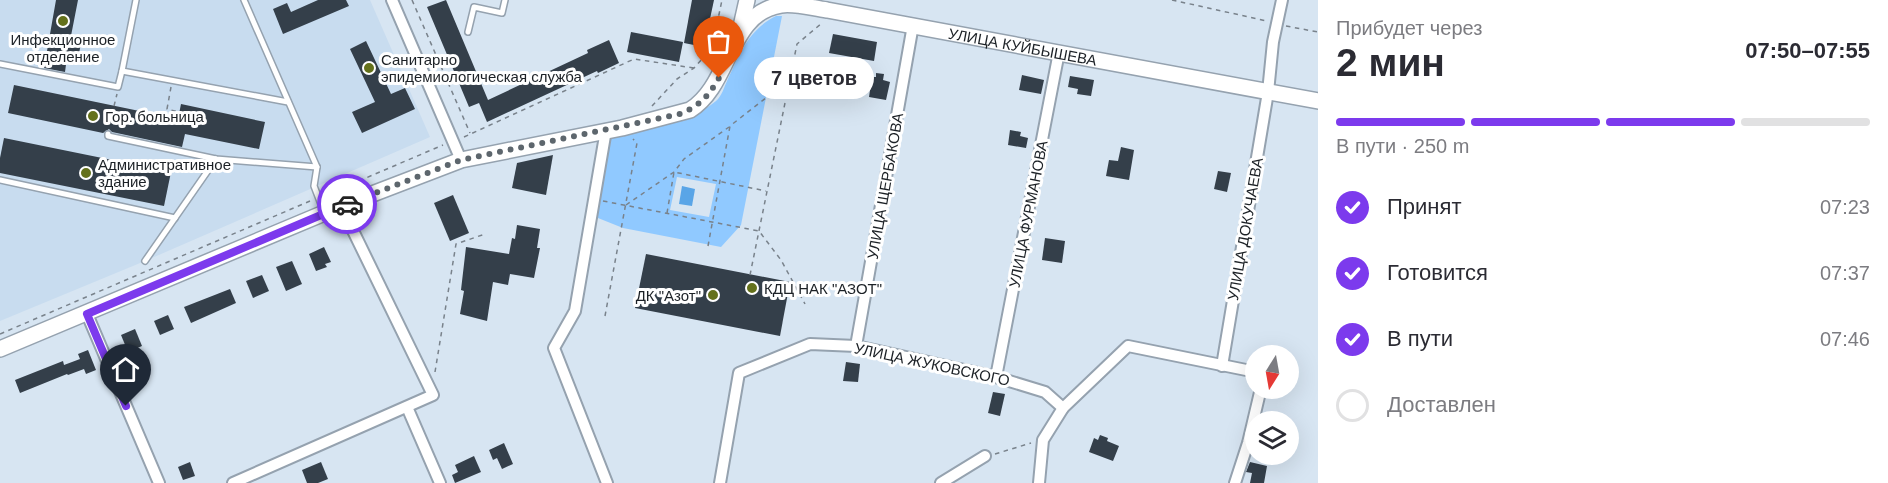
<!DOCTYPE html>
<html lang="ru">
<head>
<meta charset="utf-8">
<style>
  :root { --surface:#fff; --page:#f7f7f7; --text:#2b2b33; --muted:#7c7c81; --line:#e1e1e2; --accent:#7c3aed }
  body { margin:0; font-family:Helvetica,sans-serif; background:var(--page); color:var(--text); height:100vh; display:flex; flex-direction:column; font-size:22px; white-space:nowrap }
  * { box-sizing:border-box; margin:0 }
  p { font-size:20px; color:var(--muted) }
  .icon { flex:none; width:33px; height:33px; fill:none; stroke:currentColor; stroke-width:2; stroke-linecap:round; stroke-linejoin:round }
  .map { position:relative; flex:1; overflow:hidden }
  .details { display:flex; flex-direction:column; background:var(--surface); width:570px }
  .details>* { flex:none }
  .needle { width:39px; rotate:191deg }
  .tools { position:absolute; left:1245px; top:345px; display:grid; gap:12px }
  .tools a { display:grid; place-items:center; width:54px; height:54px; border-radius:50%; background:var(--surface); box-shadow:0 6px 24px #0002; font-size:30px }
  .pin { position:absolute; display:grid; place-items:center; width:51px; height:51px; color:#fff; margin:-62px -26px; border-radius:50% 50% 50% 0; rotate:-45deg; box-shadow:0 0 6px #0007 }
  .pin .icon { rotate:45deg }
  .courier { position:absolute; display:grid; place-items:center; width:60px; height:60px; margin:-30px; border:4px solid #7c3aed; border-radius:50%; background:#fff; color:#222; box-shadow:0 2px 8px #0007 }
  .bubble { position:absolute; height:42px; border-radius:21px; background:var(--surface); box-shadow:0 6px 24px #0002; font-size:20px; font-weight:700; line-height:42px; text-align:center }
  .summary em { font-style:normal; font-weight:700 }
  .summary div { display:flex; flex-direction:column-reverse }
  .summary { display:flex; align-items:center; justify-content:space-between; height:102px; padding:0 18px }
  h1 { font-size:39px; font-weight:700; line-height:45px }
  .bar { display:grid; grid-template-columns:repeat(4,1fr); gap:9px 6px; align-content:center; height:72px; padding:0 18px }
  .bar i { height:8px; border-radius:4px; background:var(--line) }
  .bar .current { background:var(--accent) }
  .bar p { grid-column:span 4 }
  ol { padding:0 18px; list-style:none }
  li { display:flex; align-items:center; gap:18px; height:66px }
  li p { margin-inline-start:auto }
  li .icon { padding:6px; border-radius:50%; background:var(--accent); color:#fff; stroke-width:4 }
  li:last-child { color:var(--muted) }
  li i { width:33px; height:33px; border:3px solid var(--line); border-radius:50% }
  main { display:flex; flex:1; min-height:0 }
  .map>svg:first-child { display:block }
  .built { fill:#c8dcef }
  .green { fill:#90c9ff; fill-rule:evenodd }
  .water { fill:#59a5e7 }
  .building { fill:#343f4a }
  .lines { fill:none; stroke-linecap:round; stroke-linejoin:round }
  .service-casing { stroke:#95a2af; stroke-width:8 }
  .minor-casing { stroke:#95a2af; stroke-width:14 }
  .secondary-casing { stroke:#95a2af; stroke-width:18 }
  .path { stroke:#79828b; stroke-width:1.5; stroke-dasharray:4.5 4.5; stroke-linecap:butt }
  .service { stroke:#fff; stroke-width:5 }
  .minor { stroke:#fff; stroke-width:10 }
  .secondary { stroke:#fff; stroke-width:15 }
  .done { stroke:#5d666d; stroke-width:6; stroke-dasharray:0 10.8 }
  .route { stroke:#7c3aed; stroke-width:8 }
  .poi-dot { fill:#64711b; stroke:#fff; stroke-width:2 }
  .labels { text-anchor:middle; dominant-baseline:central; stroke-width:6; stroke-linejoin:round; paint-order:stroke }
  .poi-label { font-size:15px; fill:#1c2126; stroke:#fff; text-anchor:start }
  .street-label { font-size:15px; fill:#1c2126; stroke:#fff }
</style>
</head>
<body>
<main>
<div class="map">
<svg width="1318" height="483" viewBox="0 0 1318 483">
  <rect width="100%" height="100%" fill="#d7e5f2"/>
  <!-- built -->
  <polygon class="built" points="0,0 370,0 430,137 145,261 0,321"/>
  <!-- green -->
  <path class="green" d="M776,16H782L741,225L721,247L623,228L593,216L608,138C644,122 685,127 716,101C722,96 724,87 727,81C740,54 748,30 776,16ZM677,177L716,184L709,217L670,210Z"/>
  <!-- water -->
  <polygon class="water" points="682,186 695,189 692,206 679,204"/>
  <!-- building -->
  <g class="building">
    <polygon points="56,0 78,0 70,41 81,43 78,59 67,57 65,72 44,68"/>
    <polygon points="318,0 346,0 349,6 283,34 273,9 287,3 291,12"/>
    <polygon points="446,0 488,100 588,53 587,50 609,40 619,63 598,73 597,71 487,122 479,103 469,107 427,7"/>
    <polygon points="692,0 714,0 704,47 684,43"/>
    <polygon points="631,32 683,42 679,62 627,52"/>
    <polygon points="833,34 877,42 874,61 829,53"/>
    <polygon points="366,41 391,94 405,88 415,109 362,133 352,112 375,102 350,49"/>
    <polygon points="876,73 884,74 883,80 890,82 886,100 869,97 872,77 876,77"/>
    <polygon points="1022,75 1044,80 1041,94 1019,90"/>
    <polygon points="1070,76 1094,80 1091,96 1077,94 1078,89 1068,87"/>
    <polygon points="14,85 178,119 181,104 265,122 259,149 185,134 182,147 112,132 109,129 103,133 8,113"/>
    <polygon points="1010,130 1021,132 1020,136 1028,138 1026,148 1008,145"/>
    <polygon points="4,138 171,172 164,206 0,173 0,158"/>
    <polygon points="1121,147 1134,150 1129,180 1106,176 1109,160 1118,161"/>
    <polygon points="553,155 546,195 512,188 517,163"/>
    <polygon points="1218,171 1231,173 1227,192 1214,189"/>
    <polygon points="453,195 469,233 450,241 434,203"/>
    <polygon points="517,225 540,229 537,248 540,248 534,278 510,274 508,285 493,282 487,321 460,314 464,291 461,290 466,247 509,254 512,238 515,239"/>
    <polygon points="1045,238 1065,241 1062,263 1042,260"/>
    <polygon points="324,247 331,262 325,264 327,267 316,271 309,254"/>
    <polygon points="646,254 790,282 780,336 635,308"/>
    <polygon points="292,261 302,284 286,291 276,267"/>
    <polygon points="262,275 269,291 253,298 246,281"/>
    <polygon points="230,289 236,303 191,323 184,307"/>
    <polygon points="168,315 174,329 160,335 154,321"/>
    <polygon points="135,329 142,346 128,352 121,335"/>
    <polygon points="88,350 96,370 86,374 84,369 68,375 67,374 20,393 15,380 63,361 64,365 80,359 78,354"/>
    <polygon points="846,362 860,364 858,382 843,381"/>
    <polygon points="993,392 1005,394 1000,416 988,413"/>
    <polygon points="1100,435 1108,438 1107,441 1119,446 1113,461 1089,452 1094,438 1098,440"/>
    <polygon points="504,443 513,464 502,469 497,458 493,460 489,450"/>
    <polygon points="474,456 481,472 455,483 452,475 458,472 455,465"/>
    <polygon points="190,462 195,476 183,480 178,467"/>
    <polygon points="321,462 328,479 318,483 307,483 302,470"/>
    <polygon points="1250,462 1267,466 1264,483 1250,483 1252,473 1246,472"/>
  </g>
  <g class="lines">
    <!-- service casing -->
    <g class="service-casing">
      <g id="service">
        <polyline points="136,0 122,71 288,102"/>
        <polyline points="244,0 317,167 314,186 324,212"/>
        <polyline points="468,32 474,7 502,13 505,0"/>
        <polyline points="0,64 118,87 122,71"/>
        <polyline points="108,134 108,136 216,159 317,167"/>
        <polyline points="0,180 175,218"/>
        <polyline points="145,261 216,159"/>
      </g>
    </g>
    <!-- minor casing -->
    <g class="minor-casing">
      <g id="minor">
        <polyline points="392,0 461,160"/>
        <polyline points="606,130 575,311 554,348 607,483"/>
        <polyline points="87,314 159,483"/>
        <polyline points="856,346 913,25"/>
        <polyline points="1222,366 1268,92 1273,42 1282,0"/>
        <polyline points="996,377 1059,52"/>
        <polyline points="407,407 440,483"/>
        <polyline points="233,483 433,395 341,206"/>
        <polyline points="720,483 739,373 810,344 856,346 996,377 1045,392 1063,408"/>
        <polyline points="941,483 985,456"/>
        <polyline points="1039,483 1043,440 1063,408 1128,346 1256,372"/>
        <polyline points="1235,483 1248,443 1261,388"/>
      </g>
    </g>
    <!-- secondary casing -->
    <g class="secondary-casing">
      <g id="secondary">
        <polyline points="740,31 747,0"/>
        <path id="s1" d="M0,349L341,206L461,160L622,128L690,110C731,85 728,13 781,5C796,3 812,8 827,10L1318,101"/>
      </g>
    </g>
    <!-- path -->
    <g class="path">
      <polyline points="412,0 470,133"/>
      <polyline points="1172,0 1267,21"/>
      <polyline points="1286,26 1318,32"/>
      <polyline points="171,87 167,109 179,112"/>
      <polyline points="114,106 117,94"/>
      <polyline points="652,106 677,79 694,68 712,48 722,0"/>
      <polyline points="464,137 634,59 694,68"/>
      <polyline points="326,195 443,145"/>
      <polyline points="603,201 759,231 781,260 805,304"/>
      <polyline points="626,205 674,172 684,159 729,127"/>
      <polyline points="667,213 674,172 766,191"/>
      <polyline points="708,246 730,126 790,79"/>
      <polyline points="750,275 797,44 822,23"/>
      <polyline points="605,316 637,143 633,139"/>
      <polyline points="0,334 310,201"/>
      <polyline points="435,372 456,244 485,234"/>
      <polyline points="995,454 1031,443"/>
    </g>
    <!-- service -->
    <use href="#service" class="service"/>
    <!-- minor -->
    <use href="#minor" class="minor"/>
    <!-- secondary -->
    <use href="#secondary" class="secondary"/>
  </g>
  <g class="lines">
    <!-- done -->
    <path class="done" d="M347,204L461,160L680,114C699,106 709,96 719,78"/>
    <!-- route -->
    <polyline class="route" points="126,406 87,314 347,204"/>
  </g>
  <!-- markers -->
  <g class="poi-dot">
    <circle cx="63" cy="21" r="6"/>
    <circle cx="369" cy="68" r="6"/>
    <circle cx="93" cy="116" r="6"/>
    <circle cx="86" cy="173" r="6"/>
    <circle cx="752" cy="288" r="6"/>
    <circle cx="713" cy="295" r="6"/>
  </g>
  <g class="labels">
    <!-- poi labels -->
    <g class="poi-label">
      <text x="63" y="39" text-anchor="middle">Инфекционное<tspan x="63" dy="17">отделение</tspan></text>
      <text x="381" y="59">Санитарно<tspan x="381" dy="17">эпидемиологическая служба</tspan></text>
      <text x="105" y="116">Гор. больница</text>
      <text x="98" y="164">Административное<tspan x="98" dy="17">здание</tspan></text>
      <text x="764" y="288">КДЦ НАК "АЗОТ"</text>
      <text x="701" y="295" text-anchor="end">ДК "Азот"</text>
    </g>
    <!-- street labels -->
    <g class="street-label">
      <text stroke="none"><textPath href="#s1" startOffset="1122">УЛИЦА КУЙБЫШЕВА</textPath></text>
      <text transform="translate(885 186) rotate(-80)">УЛИЦА ЩЕРБАКОВА</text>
      <text transform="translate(1028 214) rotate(-79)">УЛИЦА ФУРМАНОВА</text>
      <text transform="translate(1245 229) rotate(-80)">УЛИЦА ДОКУЧАЕВА</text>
      <text transform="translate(932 364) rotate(12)">УЛИЦА ЖУКОВСКОГО</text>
    </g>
  </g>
</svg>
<div class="tools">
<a><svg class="needle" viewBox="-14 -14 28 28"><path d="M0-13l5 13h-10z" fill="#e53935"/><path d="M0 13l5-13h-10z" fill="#7c7c81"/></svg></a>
<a><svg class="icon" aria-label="layers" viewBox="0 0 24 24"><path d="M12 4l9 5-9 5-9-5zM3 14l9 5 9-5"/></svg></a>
</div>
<div class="pin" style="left:719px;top:78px;background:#ea580c"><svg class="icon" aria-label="bag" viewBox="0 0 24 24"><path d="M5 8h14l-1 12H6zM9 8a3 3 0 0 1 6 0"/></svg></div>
<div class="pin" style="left:126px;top:406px;background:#1f2937"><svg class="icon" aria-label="home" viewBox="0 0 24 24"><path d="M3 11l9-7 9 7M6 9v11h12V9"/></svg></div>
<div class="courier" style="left:347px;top:204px"><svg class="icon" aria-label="car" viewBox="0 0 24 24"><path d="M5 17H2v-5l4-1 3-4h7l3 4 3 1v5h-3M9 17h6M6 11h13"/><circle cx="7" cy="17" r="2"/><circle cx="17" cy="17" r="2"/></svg></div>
<div class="bubble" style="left:754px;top:57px;width:120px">7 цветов</div>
</div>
<section class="details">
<div class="summary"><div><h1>2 мин</h1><p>Прибудет через</p></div><em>07:50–07:55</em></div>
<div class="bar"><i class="current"></i><i class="current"></i><i class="current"></i><i></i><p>В пути · 250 m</p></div>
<ol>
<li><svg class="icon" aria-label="check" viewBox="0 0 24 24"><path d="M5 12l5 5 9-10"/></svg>Принят<p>07:23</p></li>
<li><svg class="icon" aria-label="check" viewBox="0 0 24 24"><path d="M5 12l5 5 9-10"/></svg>Готовится<p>07:37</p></li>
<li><svg class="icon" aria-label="check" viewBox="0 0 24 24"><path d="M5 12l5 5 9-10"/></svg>В пути<p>07:46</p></li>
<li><i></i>Доставлен</li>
</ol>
</section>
</main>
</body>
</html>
